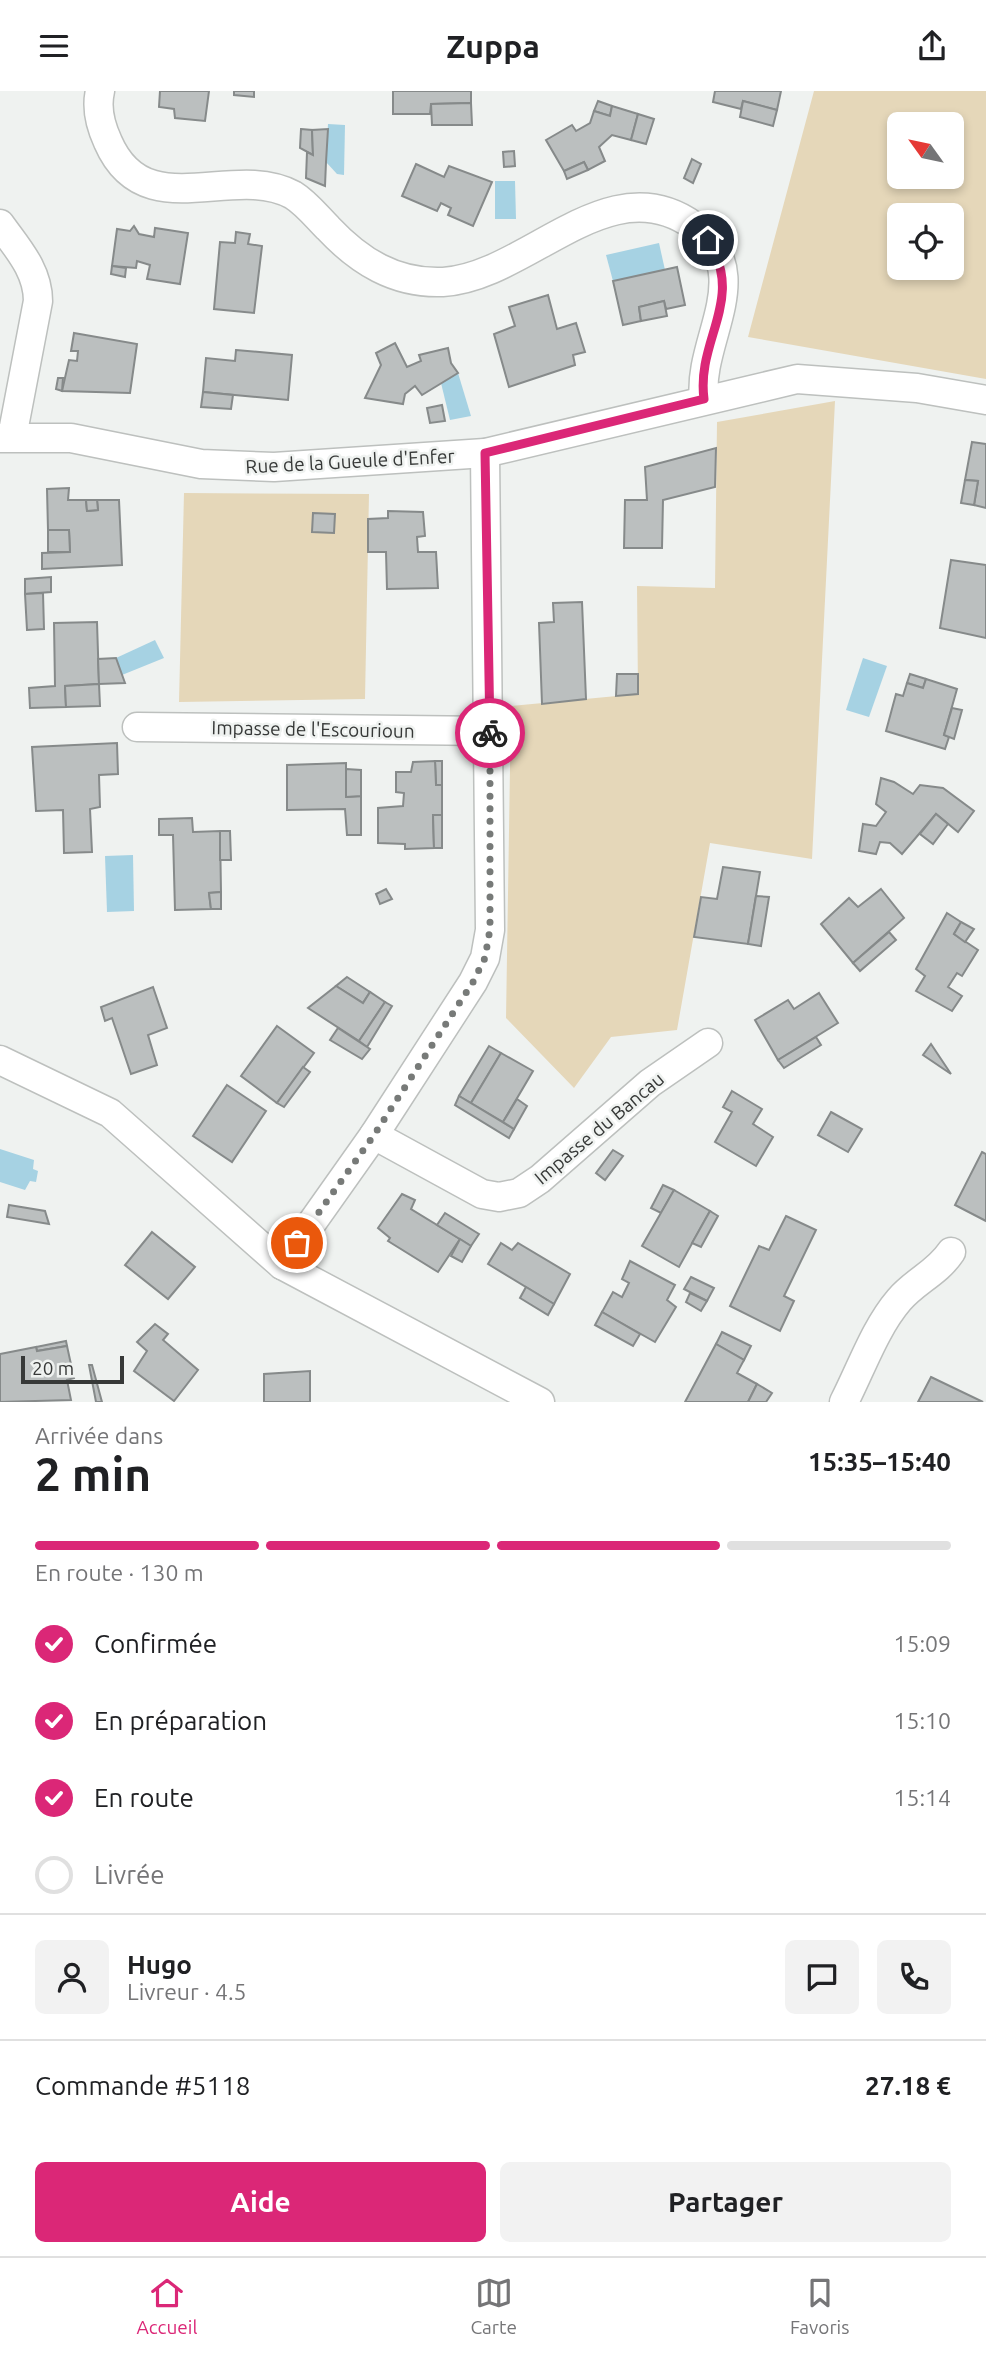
<!DOCTYPE html>
<html lang="fr">
<head>
<meta charset="utf-8">
<style>
  :root { --surface:#fff; --page:#f2f2f2; --text:#202124; --muted:#757577; --line:#e0e0e0; --accent:#db2777 }
  body { margin:0; font-family:Ubuntu,sans-serif; background:var(--page); color:var(--text); height:100vh; display:flex; flex-direction:column; font-size:26px; white-space:nowrap }
  * { box-sizing:border-box; margin:0 }
  p { font-size:23px; color:var(--muted) }
  .icon { flex:none; width:38px; height:38px; fill:none; stroke:currentColor; stroke-width:2; stroke-linecap:round; stroke-linejoin:round }
  .map { position:relative; height:1311px; overflow:hidden }
  .side { display:flex; flex-direction:column; background:var(--surface); flex:1 }
  .side>* { flex:none }
  .needle { width:46px; rotate:303deg }
  .controls { position:absolute; left:887px; top:21px; display:grid; gap:14px }
  .controls a { display:grid; place-items:center; width:77px; height:77px; border-radius:10px; background:var(--surface); box-shadow:0 4px 10px #0003; font-size:35px }
  .scale { position:absolute; left:21px; bottom:18px; width:103px; box-sizing:border-box; padding-left:7px; border:4px solid #373938; border-top:0; font-size:19px; line-height:24px; white-space:nowrap; color:#373938; -webkit-text-stroke:5px #eff2f0; paint-order:stroke }
  .pin { position:absolute; display:grid; place-items:center; width:60px; height:60px; color:#fff; margin:-30px; border:4px solid #fff; border-radius:50%; box-shadow:0 2px 7px #0007 }
  .courier { position:absolute; display:grid; place-items:center; width:70px; height:70px; margin:-35px; border:5px solid #db2777; border-radius:50%; background:#fff; color:#222; box-shadow:0 2px 9px #0007 }
  .headline em { font-style:normal; font-weight:700 }
  .headline div { display:flex; flex-direction:column-reverse }
  .headline { display:flex; align-items:center; justify-content:space-between; height:119px; padding:0 35px }
  h1 { font-size:46px; font-weight:700; line-height:52px }
  .bar { display:grid; grid-template-columns:repeat(4,1fr); gap:10px 7px; align-content:center; height:84px; padding:0 35px }
  .bar i { height:9px; border-radius:5px; background:var(--line) }
  .bar .selected { background:var(--accent) }
  .bar p { grid-column:span 4 }
  .line { display:flex; align-items:center; gap:18px; padding:0 35px; border-top:2px solid var(--line) }
  .line div { flex:1 }
  .round { display:grid; place-items:center; flex:none; width:74px; height:74px; border-radius:10px; background:var(--page) }
  ol { padding:0 35px; list-style:none }
  li { display:flex; align-items:center; gap:21px; height:77px }
  li p { margin-inline-start:auto }
  li .icon { padding:7px; border-radius:50%; background:var(--accent); color:#fff; stroke-width:4 }
  li:last-child { color:var(--muted) }
  li i { width:38px; height:38px; border:4px solid var(--line); border-radius:50% }
  .action { display:flex; gap:14px; margin-top:auto; padding:14px 35px }
  .action a { flex:1; height:80px; border-radius:10px; background:var(--accent); color:#fff; font-size:28px; font-weight:700; line-height:80px; text-align:center }
  .action a+a { background:var(--page); color:var(--text) }
  header { display:flex; justify-content:space-between; align-items:center; height:91px; padding:0 35px; background:var(--surface); font-size:32px; font-weight:700 }
  .tabs { display:flex; justify-content:space-around; align-items:center; height:98px; border-top:2px solid var(--line); background:var(--surface); font-size:19px; color:var(--muted) }
  .tabs a { display:grid; justify-items:center; gap:4px }
  .tabs .selected { color:var(--accent) }
  .map>svg:first-child { display:block }
  .green { fill:#e5d7b9; fill-rule:evenodd }
  .water { fill:#a6d2e3 }
  .building { fill:#bbbfbf; stroke:#868a8a; stroke-width:2 }
  .lines { fill:none; stroke-linecap:round; stroke-linejoin:round }
  .street-casing { stroke:#bdc0be; stroke-width:31 }
  .street { stroke:#fff; stroke-width:28 }
  .done { stroke:#777a78; stroke-width:7; stroke-dasharray:0 12.6 }
  .route { stroke:#db2777; stroke-width:9 }
  .labels { text-anchor:middle; dominant-baseline:central; stroke-width:5; stroke-linejoin:round; paint-order:stroke }
  .street-label { font-size:19px; fill:#373938; stroke:#eff2f0 }
</style>
</head>
<body>
<header><svg class="icon" aria-label="menu" viewBox="0 0 24 24"><path d="M4 6h16M4 12h16M4 18h16"/></svg>Zuppa<svg class="icon" aria-label="share" viewBox="0 0 24 24"><path d="M12 15V3M7 8l5-5 5 5M5 13v7h14v-7"/></svg></header>
<div class="map">
<svg width="986" height="1311" viewBox="0 0 986 1311">
  <rect width="100%" height="100%" fill="#eff2f0"/>
  <!-- green -->
  <g class="green">
    <path d="M814,0H986V288L748,246ZM952,33V86H900V33ZM952,124V177H900V124Z"/>
    <polygon points="835,310 812,768 710,752 677,939 611,946 574,997 506,927 511,615 638,603 637,495 715,497 717,331"/>
    <polygon points="184,402 369,403 365,608 179,611"/>
  </g>
  <!-- water -->
  <g class="water">
    <polygon points="328,33 345,34 344,84 337,83 326,71"/>
    <polygon points="495,90 515,90 516,128 495,128"/>
    <polygon points="659,152 665,179 613,190 606,164"/>
    <polygon points="458,282 471,325 450,329 441,292"/>
    <polygon points="155,549 164,567 122,584 116,567"/>
    <polygon points="863,567 887,575 869,626 846,619"/>
    <polygon points="133,764 134,820 107,821 105,765"/>
    <polygon points="0,1058 34,1069 33,1078 38,1080 36,1091 30,1090 25,1099 0,1091"/>
  </g>
  <!-- building -->
  <g class="building">
    <polygon points="160,0 209,0 205,30 175,27 174,18 159,16"/>
    <polygon points="234,0 254,0 254,6 234,4"/>
    <polygon points="393,0 471,0 471,12 431,13 430,23 393,23"/>
    <polygon points="715,0 781,0 777,19 743,10 741,18 713,11"/>
    <polygon points="598,10 612,15 610,25 594,20"/>
    <polygon points="743,10 777,19 773,35 740,26"/>
    <polygon points="471,12 472,34 432,34 431,13"/>
    <polygon points="612,15 638,23 631,49 612,44 599,56 605,70 588,79 584,71 564,80 546,49 572,34 576,40 590,32 594,20 610,25"/>
    <polygon points="638,23 654,28 646,53 631,49"/>
    <polygon points="301,38 312,39 313,64 300,57"/>
    <polygon points="328,38 326,71 325,95 306,87 307,61 313,64 312,39"/>
    <polygon points="514,60 515,75 504,76 503,61"/>
    <polygon points="692,68 701,73 693,92 684,87"/>
    <polygon points="584,71 588,79 567,88 564,80"/>
    <polygon points="416,73 444,86 449,75 492,91 473,135 448,124 451,117 441,112 437,120 402,105"/>
    <polygon points="134,135 139,143 154,146 155,137 188,142 180,193 147,188 150,174 137,170 136,177 112,175 117,138 130,140"/>
    <polygon points="236,141 250,143 248,153 262,155 254,222 214,218 220,151 235,152"/>
    <polygon points="112,175 126,177 125,186 111,183"/>
    <polygon points="677,176 685,214 666,218 664,210 639,216 641,230 623,234 613,190"/>
    <polygon points="548,204 557,238 576,232 585,261 573,264 575,274 509,296 494,243 515,235 509,216"/>
    <polygon points="664,210 667,225 641,230 639,216"/>
    <polygon points="74,242 137,253 130,302 62,300 69,269 77,270 78,260 71,260"/>
    <polygon points="395,252 407,276 421,270 419,264 448,257 451,272 458,282 422,304 415,295 405,303 403,313 365,307 381,274 376,262"/>
    <polygon points="236,259 292,264 288,309 203,301 206,267 235,270"/>
    <polygon points="58,287 63,287 62,300 56,298"/>
    <polygon points="203,301 233,304 231,318 201,316"/>
    <polygon points="442,314 445,330 430,332 427,317"/>
    <polygon points="972,351 986,353 986,417 974,414 978,390 965,389"/>
    <polygon points="716,357 715,396 663,409 662,457 624,457 625,409 647,409 645,376"/>
    <polygon points="965,389 978,390 974,414 961,412"/>
    <polygon points="69,397 68,409 86,409 87,420 98,419 97,409 119,409 122,474 42,478 42,462 70,461 69,439 48,439 47,398"/>
    <polygon points="86,409 97,409 98,419 87,420"/>
    <polygon points="388,420 423,421 425,445 417,446 418,461 436,461 438,497 387,498 386,461 368,461 368,428 388,427"/>
    <polygon points="313,422 335,423 334,442 312,441"/>
    <polygon points="48,439 69,439 70,461 48,461"/>
    <polygon points="951,469 986,474 986,547 940,537"/>
    <polygon points="51,486 51,501 25,503 25,488"/>
    <polygon points="43,502 44,538 27,539 25,503"/>
    <polygon points="582,511 586,608 542,613 539,532 554,531 553,512"/>
    <polygon points="97,531 99,593 65,595 66,616 30,617 29,597 55,595 54,532"/>
    <polygon points="116,567 125,592 99,593 98,568"/>
    <polygon points="617,583 638,583 638,603 616,605"/>
    <polygon points="910,583 926,588 923,597 907,592"/>
    <polygon points="926,588 957,598 944,644 949,646 945,658 886,640 896,603 903,605 907,592 923,597"/>
    <polygon points="99,593 100,615 66,616 65,595"/>
    <polygon points="952,617 962,619 954,648 944,644"/>
    <polygon points="117,652 118,683 99,684 100,716 90,718 92,761 64,762 63,719 36,720 32,656"/>
    <polygon points="435,670 442,670 442,694 436,694"/>
    <polygon points="435,670 436,694 442,694 442,724 433,724 434,757 405,758 405,753 378,752 378,717 403,715 404,702 396,701 396,681 411,681 413,671"/>
    <polygon points="346,672 346,706 361,705 361,744 347,744 345,718 287,719 287,674"/>
    <polygon points="346,678 361,679 361,705 346,706"/>
    <polygon points="881,687 894,691 913,703 920,694 943,697 974,720 958,741 936,723 902,763 890,752 880,751 876,763 859,760 863,733 876,735 886,721 876,713"/>
    <polygon points="936,723 948,733 933,753 920,743"/>
    <polygon points="433,724 442,724 442,757 434,757"/>
    <polygon points="192,727 193,741 220,740 221,801 209,802 211,818 175,819 173,744 159,744 159,728"/>
    <polygon points="220,740 230,740 231,769 220,769"/>
    <polygon points="723,776 760,781 748,853 694,846 701,806 717,808"/>
    <polygon points="386,798 392,808 380,813 376,803"/>
    <polygon points="881,798 904,827 853,872 821,833 849,807 858,816"/>
    <polygon points="221,801 221,818 211,818 209,802"/>
    <polygon points="756,805 769,806 761,855 748,853"/>
    <polygon points="947,822 961,831 954,843 978,859 962,885 957,882 948,896 962,905 952,920 916,900 925,885 916,878"/>
    <polygon points="961,831 974,838 965,851 954,843"/>
    <polygon points="889,841 896,849 860,880 853,872"/>
    <polygon points="347,886 370,901 363,912 336,895"/>
    <polygon points="336,895 363,912 370,901 385,911 359,950 308,917"/>
    <polygon points="153,896 167,937 148,944 157,974 131,983 112,927 105,930 101,916"/>
    <polygon points="819,902 838,932 778,969 755,929 788,909 794,918"/>
    <polygon points="385,911 392,915 367,956 359,950"/>
    <polygon points="277,935 314,962 277,1012 241,985"/>
    <polygon points="338,937 370,958 362,968 330,949"/>
    <polygon points="816,946 821,954 784,977 778,969"/>
    <polygon points="931,953 951,983 923,964"/>
    <polygon points="489,955 501,962 471,1012 459,1005"/>
    <polygon points="501,962 533,980 503,1031 471,1012"/>
    <polygon points="303,976 310,981 284,1016 277,1012"/>
    <polygon points="227,994 266,1020 232,1071 193,1045"/>
    <polygon points="732,1000 762,1018 753,1033 773,1046 756,1075 715,1051 732,1021 723,1016"/>
    <polygon points="459,1005 514,1038 509,1047 455,1014"/>
    <polygon points="517,1008 527,1015 514,1038 503,1031"/>
    <polygon points="831,1021 862,1038 848,1061 818,1044"/>
    <polygon points="613,1059 623,1065 605,1089 596,1082"/>
    <polygon points="982,1061 986,1063 986,1130 955,1114"/>
    <polygon points="663,1094 674,1099 661,1122 651,1117"/>
    <polygon points="674,1099 710,1120 679,1176 642,1155"/>
    <polygon points="402,1103 415,1109 411,1118 460,1148 438,1181 388,1150 390,1147 378,1137"/>
    <polygon points="9,1114 45,1120 49,1133 7,1126"/>
    <polygon points="710,1120 718,1125 701,1156 692,1152"/>
    <polygon points="445,1122 479,1143 471,1155 437,1134"/>
    <polygon points="786,1125 816,1139 784,1205 794,1210 780,1240 730,1215 759,1155 769,1159"/>
    <polygon points="152,1141 195,1176 168,1208 125,1174"/>
    <polygon points="460,1148 471,1155 462,1171 451,1165"/>
    <polygon points="501,1152 512,1159 518,1152 570,1183 554,1213 488,1173"/>
    <polygon points="630,1170 675,1194 667,1209 676,1216 655,1251 602,1221 613,1201 622,1206 629,1192 622,1188"/>
    <polygon points="691,1186 714,1197 707,1210 684,1198"/>
    <polygon points="526,1196 554,1213 548,1224 520,1207"/>
    <polygon points="690,1202 707,1210 701,1220 686,1211"/>
    <polygon points="602,1221 640,1243 633,1255 595,1234"/>
    <polygon points="155,1233 168,1243 163,1249 198,1279 174,1310 134,1280 147,1260 137,1251"/>
    <polygon points="722,1241 751,1255 744,1269 716,1253"/>
    <polygon points="66,1250 67,1255 37,1260 36,1256"/>
    <polygon points="716,1253 744,1269 737,1282 757,1293 748,1311 685,1311"/>
    <polygon points="67,1255 74,1287 67,1289 71,1309 0,1311 0,1263 36,1256 37,1260"/>
    <polygon points="89,1274 92,1274 102,1311 96,1311"/>
    <polygon points="310,1280 310,1311 264,1311 264,1283"/>
    <polygon points="931,1286 983,1311 918,1311"/>
    <polygon points="757,1293 772,1302 766,1311 748,1311"/>
  </g>
  <g class="lines">
    <!-- street casing -->
    <g class="street-casing">
      <g id="street">
        <path d="M100,0C96,17 101,36 108,51C145,136 232,71 293,104C306,112 317,126 328,137C359,170 395,193 443,191C528,186 609,73 694,135C758,183 697,249 704,308"/>
        <path d="M0,133C17,157 38,179 38,210L12,346"/>
        <polyline points="0,347 71,347 201,373 274,376 485,362 797,288 917,297 986,309"/>
        <polyline points="137,636 490,640"/>
        <polyline points="0,969 110,1022 282,1174 540,1311"/>
        <polyline points="374,1044 482,1103 499,1106 519,1102 540,1088 650,992 708,952"/>
        <polyline points="282,1174 374,1044 473,891 485,867 490,839 485,362"/>
        <path d="M844,1311C861,1278 875,1237 899,1209C915,1190 937,1182 951,1161"/>
      </g>
    </g>
    <!-- street -->
    <use href="#street" class="street"/>
  </g>
  <g class="lines">
    <!-- done -->
    <polyline class="done" points="297,1152 374,1044 473,891 485,867 490,838 490,642"/>
    <!-- route -->
    <path class="route" d="M490,642L485,362L704,308C696,248 746,209 708,149"/>
  </g>
  <g class="labels">
    <!-- street labels -->
    <g class="street-label">
      <text transform="translate(350 370) rotate(-3)">Rue de la Gueule d'Enfer</text>
      <text transform="translate(313 638) rotate(1)">Impasse de l'Escourioun</text>
      <text transform="translate(599 1037) rotate(-40)">Impasse du Bancau</text>
    </g>
  </g>
</svg>
<div class="controls">
<a><svg class="needle" viewBox="-14 -14 28 28"><path d="M0-13l5 13h-10z" fill="#e53935"/><path d="M0 13l5-13h-10z" fill="#757577"/></svg></a>
<a><svg class="icon" aria-label="locate" viewBox="0 0 24 24"><circle cx="12" cy="12" r="6"/><path d="M12 2v4M12 18v4M2 12h4M18 12h4"/></svg></a>
</div>
<div class="scale">20 m</div>
<div class="pin" style="left:297px;top:1152px;background:#ea580c"><svg class="icon" aria-label="bag" viewBox="0 0 24 24"><path d="M5 8h14l-1 12H6zM9 8a3 3 0 0 1 6 0"/></svg></div>
<div class="pin" style="left:708px;top:149px;background:#1f2937"><svg class="icon" aria-label="home" viewBox="0 0 24 24"><path d="M3 11l9-7 9 7M6 9v11h12V9"/></svg></div>
<div class="courier" style="left:490px;top:642px"><svg class="icon" aria-label="bike" viewBox="0 0 24 24"><circle cx="6" cy="16" r="4"/><circle cx="18" cy="16" r="4"/><path d="M6 16l4-8h5l3 8M10 8l3 8H6M13 5h3"/></svg></div>
</div>
<section class="side">
<div class="headline"><div><h1>2 min</h1><p>Arrivée dans</p></div><em>15:35–15:40</em></div>
<div class="bar"><i class="selected"></i><i class="selected"></i><i class="selected"></i><i></i><p>En route · 130 m</p></div>
<ol>
<li><svg class="icon" aria-label="check" viewBox="0 0 24 24"><path d="M5 12l5 5 9-10"/></svg>Confirmée<p>15:09</p></li>
<li><svg class="icon" aria-label="check" viewBox="0 0 24 24"><path d="M5 12l5 5 9-10"/></svg>En préparation<p>15:10</p></li>
<li><svg class="icon" aria-label="check" viewBox="0 0 24 24"><path d="M5 12l5 5 9-10"/></svg>En route<p>15:14</p></li>
<li><i></i>Livrée</li>
</ol>
<div class="line" style="height:126px"><a class="round"><svg class="icon" aria-label="person" viewBox="0 0 24 24"><circle cx="12" cy="8" r="4"/><path d="M4 21q1-7 8-7t8 7"/></svg></a><div><b>Hugo</b><p>Livreur · 4.5</p></div><a class="round"><svg class="icon" aria-label="chat" viewBox="0 0 24 24"><path d="M4 5h16v11H9l-5 4z"/></svg></a><a class="round"><svg class="icon" aria-label="phone" viewBox="0 0 24 24"><path d="M5 4h4l2 5-3 2q2 4 5 5l2-3 5 2v4C11 20 4 13 5 4z"/></svg></a></div>
<div class="line" style="height:91px"><div>Commande #5118</div><b>27.18 €</b></div>
<div class="action"><a>Aide</a><a>Partager</a></div>
</section>
<nav class="tabs">
<a class="selected"><svg class="icon" aria-label="home" viewBox="0 0 24 24"><path d="M3 11l9-7 9 7M6 9v11h12V9"/></svg>Accueil</a>
<a><svg class="icon" aria-label="map" viewBox="0 0 24 24"><path d="M3 6l6-2 6 2 6-2v14l-6 2-6-2-6 2zM9 4v14M15 6v14"/></svg>Carte</a>
<a><svg class="icon" aria-label="saved" viewBox="0 0 24 24"><path d="M7 4h10v16l-5-4-5 4z"/></svg>Favoris</a>
</nav>
</body>
</html>
